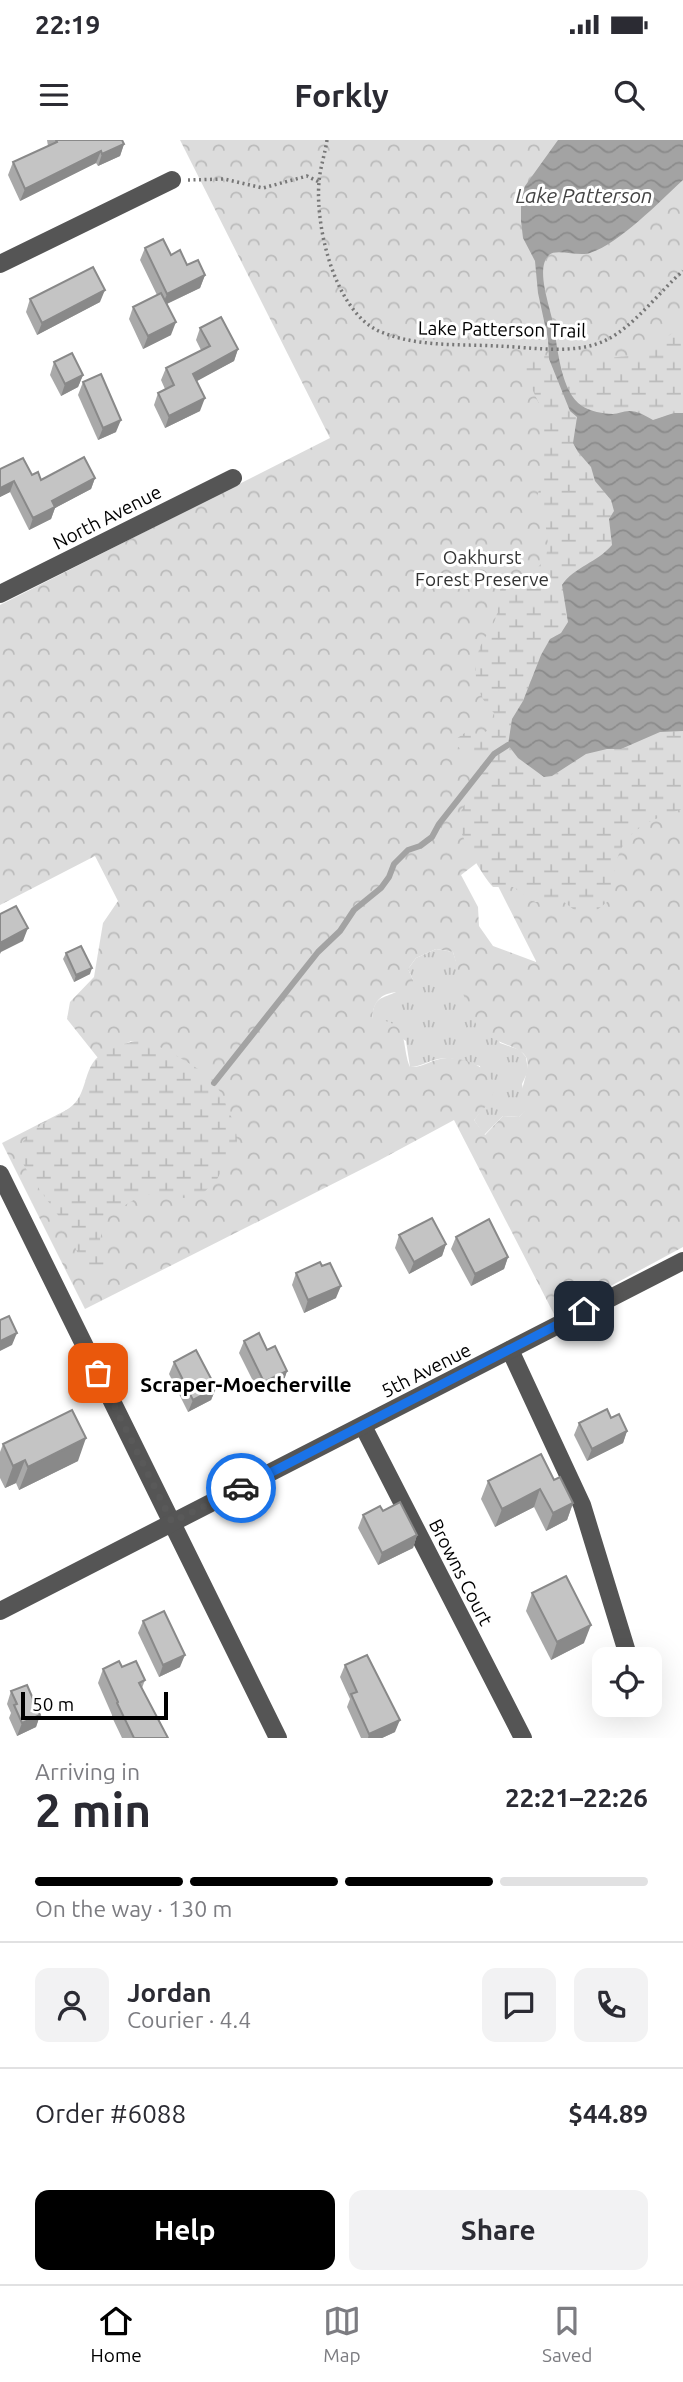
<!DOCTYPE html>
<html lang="en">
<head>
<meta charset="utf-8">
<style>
  :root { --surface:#fff; --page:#f2f2f3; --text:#2b2b33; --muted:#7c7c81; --line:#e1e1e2; --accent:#000 }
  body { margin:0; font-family:Ubuntu,sans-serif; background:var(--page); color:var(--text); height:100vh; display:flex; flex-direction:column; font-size:26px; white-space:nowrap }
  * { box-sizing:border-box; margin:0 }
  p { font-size:23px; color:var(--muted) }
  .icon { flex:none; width:38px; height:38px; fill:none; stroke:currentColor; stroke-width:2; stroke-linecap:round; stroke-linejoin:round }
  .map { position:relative; height:1598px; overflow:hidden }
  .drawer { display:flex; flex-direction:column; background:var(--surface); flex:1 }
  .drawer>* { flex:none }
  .buttons { position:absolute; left:592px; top:1507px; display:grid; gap:14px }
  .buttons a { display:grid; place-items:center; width:70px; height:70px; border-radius:14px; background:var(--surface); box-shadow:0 7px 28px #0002; font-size:35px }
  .scale { position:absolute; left:21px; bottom:18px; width:147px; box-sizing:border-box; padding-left:7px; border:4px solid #000; border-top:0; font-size:19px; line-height:24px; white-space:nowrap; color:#000; -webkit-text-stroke:5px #fff; paint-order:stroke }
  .pin { position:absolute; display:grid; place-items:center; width:60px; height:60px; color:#fff; margin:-30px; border-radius:14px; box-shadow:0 4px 10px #0006 }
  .courier { position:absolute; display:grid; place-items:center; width:70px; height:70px; margin:-35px; border:5px solid #1a73e8; border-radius:50%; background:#fff; color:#222; box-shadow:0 2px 9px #0007 }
  .head em { font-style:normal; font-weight:700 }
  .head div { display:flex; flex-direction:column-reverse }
  .head { display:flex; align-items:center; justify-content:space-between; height:119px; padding:0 35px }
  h1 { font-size:46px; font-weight:700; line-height:52px }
  .bar { display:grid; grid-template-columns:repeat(4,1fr); gap:10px 7px; align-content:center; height:84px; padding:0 35px }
  .bar i { height:9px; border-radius:5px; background:var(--line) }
  .bar .selected { background:var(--accent) }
  .bar p { grid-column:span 4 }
  .line { display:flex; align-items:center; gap:18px; padding:0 35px; border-top:2px solid var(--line) }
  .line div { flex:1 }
  .round { display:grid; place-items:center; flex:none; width:74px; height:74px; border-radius:14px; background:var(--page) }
  .cta { display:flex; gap:14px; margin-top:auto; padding:14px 35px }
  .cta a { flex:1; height:80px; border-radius:14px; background:var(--accent); color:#fff; font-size:28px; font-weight:700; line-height:80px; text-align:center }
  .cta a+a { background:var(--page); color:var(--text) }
  .status { display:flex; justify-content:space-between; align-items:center; height:49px; padding:0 35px; background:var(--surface); direction:ltr }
  .status svg { height:19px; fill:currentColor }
  header { display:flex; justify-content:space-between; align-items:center; height:91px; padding:0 35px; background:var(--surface); font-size:32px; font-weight:700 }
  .dock { display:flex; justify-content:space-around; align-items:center; height:98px; border-top:2px solid var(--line); background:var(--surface); font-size:19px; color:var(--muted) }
  .dock a { display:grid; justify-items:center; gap:4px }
  .dock .selected { color:var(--accent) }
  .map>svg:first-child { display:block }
  .grass { fill:url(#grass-tufts) }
  .forest { fill:url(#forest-crowns); fill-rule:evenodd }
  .wetland { fill:url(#wetland-marsh) }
  .water { fill:url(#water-waves) }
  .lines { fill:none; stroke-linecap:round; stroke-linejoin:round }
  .stream { stroke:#a3a3a3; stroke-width:6 }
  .path { stroke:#777; stroke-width:3.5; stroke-dasharray:2 3.5; stroke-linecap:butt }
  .minor { stroke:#555; stroke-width:18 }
  .wall { fill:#a9a9a9 }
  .shaded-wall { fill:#898989 }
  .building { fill:#c4c4c4; stroke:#898989; stroke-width:2 }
  .done { stroke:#595959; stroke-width:7; stroke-dasharray:0 12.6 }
  .route { stroke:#1a73e8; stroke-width:9 }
  .labels { text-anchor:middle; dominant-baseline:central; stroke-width:6; stroke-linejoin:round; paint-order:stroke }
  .street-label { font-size:19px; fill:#000; stroke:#fff }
  .park-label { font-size:19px; fill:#333; stroke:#fff }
  .water-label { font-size:21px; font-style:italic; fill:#444; stroke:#fff }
  .neighbourhood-label { font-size:21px; font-weight:bold; fill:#000; stroke:#fff }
</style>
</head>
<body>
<div class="status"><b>22:19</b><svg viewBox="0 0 49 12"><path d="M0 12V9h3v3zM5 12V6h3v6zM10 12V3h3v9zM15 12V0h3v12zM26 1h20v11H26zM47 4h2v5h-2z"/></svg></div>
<header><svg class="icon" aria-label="menu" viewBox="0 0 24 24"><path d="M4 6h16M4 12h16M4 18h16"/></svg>Forkly<svg class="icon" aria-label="search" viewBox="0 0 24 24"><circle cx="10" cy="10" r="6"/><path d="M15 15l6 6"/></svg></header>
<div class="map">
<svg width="683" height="1598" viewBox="0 0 683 1598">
  <defs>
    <pattern id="grass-tufts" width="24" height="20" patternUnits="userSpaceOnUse" patternTransform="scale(1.75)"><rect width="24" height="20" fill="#dcdcdc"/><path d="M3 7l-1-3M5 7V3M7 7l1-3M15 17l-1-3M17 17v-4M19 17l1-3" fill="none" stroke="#bbb"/></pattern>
    <pattern id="forest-crowns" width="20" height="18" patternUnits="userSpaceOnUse" patternTransform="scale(1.75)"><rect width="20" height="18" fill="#dcdcdc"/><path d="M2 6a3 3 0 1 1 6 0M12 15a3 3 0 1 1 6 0" fill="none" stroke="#bbb"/></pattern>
    <pattern id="wetland-marsh" width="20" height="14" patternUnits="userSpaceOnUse" patternTransform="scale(1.75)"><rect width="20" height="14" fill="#dcdcdc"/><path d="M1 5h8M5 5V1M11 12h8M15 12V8" fill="none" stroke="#bbb"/></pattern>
    <pattern id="water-waves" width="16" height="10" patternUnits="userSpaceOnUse" patternTransform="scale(1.75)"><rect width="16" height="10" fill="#a3a3a3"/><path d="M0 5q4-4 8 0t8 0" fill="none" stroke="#8b8b8b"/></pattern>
  </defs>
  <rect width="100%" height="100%" fill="#fff"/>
  <!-- grass -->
  <path class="grass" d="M436,809L453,812L458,828L500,903L520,910L526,917L528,931L522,944L527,969L519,977L503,976L484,995L474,980L484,967L480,926C466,923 453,916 438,919C428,921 420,927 410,927L406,901L372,879C374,855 381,860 398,851C404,849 409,844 413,840L408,829L416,818Z"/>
  <!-- forest -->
  <path class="forest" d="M180,0H683V1107L555,1176L454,980L378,1021L85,1169L2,1003L174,915L131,901L98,918L67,879L70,862L94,837L103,783L118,761L95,716L0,765V465L330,298ZM462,675L536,821V822L493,806L479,786L478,767L461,735L478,722L459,682ZM436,809L453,812C461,838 463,874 484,893C494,902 521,907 526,917C531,927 521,948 520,960L526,969L519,977L503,976L485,995L474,980C480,973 491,962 493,953C498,929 466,918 447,918C434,918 423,928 410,927C400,901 412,882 372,879C374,853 389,851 412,852L413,840L408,829L416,818Z"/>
  <!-- wetland -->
  <g class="wetland">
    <path d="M683,186V273H674L653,281C639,271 631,273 615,274C606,274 595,271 586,269L577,277L578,312L591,327L595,341L611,360L614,371L609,379L612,405L604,415L568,436L564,469L568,481L561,493L550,499L541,515L523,561L512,579L508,605L518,618L544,637L552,636L586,614L607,609H621L660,592L683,591V669C628,686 615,701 611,759L593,773L577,772L564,762H534L513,747H493C482,735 461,699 459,683C458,669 470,660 475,648C483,631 469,615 457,606L456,599L466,592L481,595L495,585L494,573C476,556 471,531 480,507C484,497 493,488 496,477C499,469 499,455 501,444L533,433L546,418L548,404L545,380L537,357L542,338L543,272L525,234L526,224L535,216L557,215L573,221L640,215Z"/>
    <path d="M143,900L169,911L211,937L222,955L236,988L237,1003L216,1041L202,1054L184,1058L163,1054L142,1055L107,1076L100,1099L107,1133L95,1139C79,1126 76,1104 66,1087C51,1063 29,1039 18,1013C25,986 54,982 73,965C87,952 84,929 98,917C109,908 129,901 143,900Z"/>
  </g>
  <!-- water -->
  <path class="water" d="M558,0H683V40C659,62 620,103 590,113C579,117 556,108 549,115C534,129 552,171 554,188C558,210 561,252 582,266C589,271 604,274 613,274C618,274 623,271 629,271C638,271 646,276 653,280L674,273H683V591L660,592L621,609H607L586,614L552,636L544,637L518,618L508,605L512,579L523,561L541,515L550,499L561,493L568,482L562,445C574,427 598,422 612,405L609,379L614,371L611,360L595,341L591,327L578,312L573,303L577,277L570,271L549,219L548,199L538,153L535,121L523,98L521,81V57L525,46Z"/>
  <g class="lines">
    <!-- stream -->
    <polyline class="stream" points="214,943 318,812 340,791 354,770 381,748 389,737 394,724 408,710 420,706 432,697 439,684 494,614 508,605"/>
    <!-- path -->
    <g class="path">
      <path d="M327,0C325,14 320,28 319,42C315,87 335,173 381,192C418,207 458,204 497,206C532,207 577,216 608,199C633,187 661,150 683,131"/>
      <polyline points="188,40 224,39 263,48 307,36 319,42"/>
    </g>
    <!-- minor -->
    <g class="minor">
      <polyline points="0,124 172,40"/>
      <polyline points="0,454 233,338"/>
      <polyline points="0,1034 278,1598"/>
      <polyline points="510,1210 582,1365 627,1512"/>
      <polyline points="363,1286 523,1598"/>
      <polyline points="0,1471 683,1121"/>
    </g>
  </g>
  <!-- wall -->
  <g class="wall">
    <polygon points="47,0 122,0 124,4 120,16 98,26 96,23 20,61 8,35 13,22 48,6"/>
    <polygon points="145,108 171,115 205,135 200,148 167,164 171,195 143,209 129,179 133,167 157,155 140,120"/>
    <polygon points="30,159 100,162 37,195 26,172"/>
    <polygon points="200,188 238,209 234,221 196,241 200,271 165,288 154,265 158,253 165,249 161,240 166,228 201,210 196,200"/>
    <polygon points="54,222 83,235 78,247 61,256 50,235"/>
    <polygon points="83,242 116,292 98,300 78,255"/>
    <polygon points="0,329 32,335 41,340 95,338 91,349 55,368 51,379 29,390 10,352 0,357"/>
    <polygon points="66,813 90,834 74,842 63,819"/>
    <polygon points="399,1095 446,1104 442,1116 409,1134 395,1108"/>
    <polygon points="456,1097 508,1117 504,1129 471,1146 451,1109"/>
    <polygon points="296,1133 336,1158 304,1173 292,1145"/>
    <polygon points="244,1201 267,1210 287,1231 283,1243 260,1255 239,1213"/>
    <polygon points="174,1222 216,1248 211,1260 188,1272 169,1234"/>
    <polygon points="611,1278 627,1291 623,1303 587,1321 574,1295 579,1283"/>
    <polygon points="3,1304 78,1321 19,1350 16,1343 5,1348 0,1338 0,1312"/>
    <polygon points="554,1340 573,1363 567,1380 546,1391 534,1367 495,1387 481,1359 488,1341"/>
    <polygon points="383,1371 417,1395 413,1408 378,1425 358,1388 363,1375"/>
    <polygon points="532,1453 584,1503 551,1520 526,1471"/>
    <polygon points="143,1481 180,1527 159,1537 138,1493"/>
    <polygon points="345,1525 395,1592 382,1598 361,1598 347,1567 350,1559 340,1537"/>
    <polygon points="122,1527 145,1540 142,1548 168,1598 122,1598 112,1577 112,1575 98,1543 103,1529"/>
    <polygon points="11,1551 40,1575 36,1587 17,1596 9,1578 11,1573 7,1564"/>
  </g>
  <!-- shaded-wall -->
  <g class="shaded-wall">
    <polygon points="124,4 120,16 98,26 102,14"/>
    <polygon points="101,11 96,23 20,61 25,49"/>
    <polygon points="205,135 200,148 162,166 167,154"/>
    <polygon points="105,150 100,162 37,195 42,183"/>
    <polygon points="176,182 171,195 143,209 148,196"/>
    <polygon points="238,209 234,221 188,246 193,234"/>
    <polygon points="83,235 78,247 61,256 65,244"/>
    <polygon points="205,258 200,271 165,288 169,276"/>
    <polygon points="121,280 116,292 98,300 103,288"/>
    <polygon points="95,338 91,349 55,368 51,379 29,390 33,378 52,361"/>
    <polygon points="14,341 10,352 0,357 0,348"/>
    <polygon points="28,788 23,801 1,812 0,814 0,803"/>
    <polygon points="92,828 90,834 74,842 76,835"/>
    <polygon points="446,1104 442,1116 409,1134 414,1122"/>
    <polygon points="508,1117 504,1129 471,1146 475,1134"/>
    <polygon points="341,1146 336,1158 304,1173 308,1160"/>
    <polygon points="17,1193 12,1205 0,1211 0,1201"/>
    <polygon points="287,1231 283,1243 260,1255 264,1242"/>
    <polygon points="216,1248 211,1260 188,1272 193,1260"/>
    <polygon points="627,1291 623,1303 587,1321 592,1309"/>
    <polygon points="86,1298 78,1321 19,1350 28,1327"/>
    <polygon points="25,1320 16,1343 5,1348 13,1326"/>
    <polygon points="540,1349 534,1367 495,1387 502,1369"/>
    <polygon points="573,1363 567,1380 546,1391 553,1373"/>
    <polygon points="417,1395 413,1408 378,1425 382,1413"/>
    <polygon points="591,1485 584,1503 551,1520 557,1502"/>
    <polygon points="185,1515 180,1527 159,1537 163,1525"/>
    <polygon points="40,1575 36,1587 17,1596 22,1583"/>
    <polygon points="400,1580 395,1592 382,1598 368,1598 369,1594"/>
  </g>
  <!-- building -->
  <g class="building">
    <polygon points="56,0 122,0 124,4 102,14 101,11 25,49 13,22 57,2"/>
    <polygon points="163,99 171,115 180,110 187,125 198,120 205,135 167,154 145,108"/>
    <polygon points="93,127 105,150 42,183 30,159"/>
    <polygon points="161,153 176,182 148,196 133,167"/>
    <polygon points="221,177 238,209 193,234 205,258 169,276 158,253 174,245 166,228 210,206 200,188"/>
    <polygon points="72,213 83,235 65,244 54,222"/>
    <polygon points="101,234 121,280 103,288 83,242"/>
    <polygon points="84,317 95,338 52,361 55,367 33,378 14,341 0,348 0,329 23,318 32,335 38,332 41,340"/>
    <polygon points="16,766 28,788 0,803 0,774"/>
    <polygon points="81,806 92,828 76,835 66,813"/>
    <polygon points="432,1078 446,1104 414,1122 399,1095"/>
    <polygon points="489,1079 508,1117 475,1134 456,1097"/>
    <polygon points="320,1122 322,1126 330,1123 341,1146 308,1160 296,1133"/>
    <polygon points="9,1176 17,1193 0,1201 0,1180"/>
    <polygon points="259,1193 267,1210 275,1206 287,1231 264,1242 244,1201"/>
    <polygon points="196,1210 216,1248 193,1260 174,1222"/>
    <polygon points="607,1269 611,1278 619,1274 627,1291 592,1309 579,1283"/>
    <polygon points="72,1270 86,1298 28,1327 25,1320 13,1326 3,1304"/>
    <polygon points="541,1314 554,1340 560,1337 573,1363 553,1373 540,1349 502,1369 488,1341"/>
    <polygon points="400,1362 417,1395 382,1413 363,1375 380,1366 383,1371"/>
    <polygon points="566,1436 591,1485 557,1502 532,1453"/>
    <polygon points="164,1471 185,1515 163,1525 143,1481"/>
    <polygon points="367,1515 400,1580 369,1594 351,1554 357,1552 345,1525"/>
    <polygon points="119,1521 122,1527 136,1521 145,1540 139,1543 168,1598 134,1598 117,1563 118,1562 103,1529"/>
    <polygon points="27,1545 40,1575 22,1583 14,1565 17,1564 11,1551"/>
  </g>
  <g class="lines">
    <!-- done -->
    <polyline class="done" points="98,1233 172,1382 241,1348"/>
    <!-- route -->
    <polyline class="route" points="241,1348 584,1171"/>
  </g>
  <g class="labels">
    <!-- street labels -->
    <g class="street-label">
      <text transform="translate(502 189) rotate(1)">Lake Patterson Trail</text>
      <text transform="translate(107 377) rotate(-27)">North Avenue</text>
      <text transform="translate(426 1230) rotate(-27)">5th Avenue</text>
      <text transform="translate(461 1432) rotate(63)">Browns Court</text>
    </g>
    <!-- park labels -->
    <g class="park-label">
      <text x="482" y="417">Oakhurst<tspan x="482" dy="22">Forest Preserve</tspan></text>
    </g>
    <!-- water labels -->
    <g class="water-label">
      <text x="584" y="55">Lake Patterson</text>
    </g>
    <!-- neighbourhood labels -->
    <g class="neighbourhood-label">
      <text x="246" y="1244">Scraper-Moecherville</text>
    </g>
  </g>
</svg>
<div class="buttons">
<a><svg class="icon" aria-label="locate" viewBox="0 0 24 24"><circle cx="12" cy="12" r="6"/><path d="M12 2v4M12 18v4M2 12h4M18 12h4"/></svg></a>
</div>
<div class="scale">50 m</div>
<div class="pin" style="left:98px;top:1233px;background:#ea580c"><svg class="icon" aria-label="bag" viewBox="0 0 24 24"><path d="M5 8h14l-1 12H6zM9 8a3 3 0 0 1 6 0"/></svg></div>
<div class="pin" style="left:584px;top:1171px;background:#1f2937"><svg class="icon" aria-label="home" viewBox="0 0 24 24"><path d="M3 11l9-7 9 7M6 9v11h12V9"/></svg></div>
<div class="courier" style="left:241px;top:1348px"><svg class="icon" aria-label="car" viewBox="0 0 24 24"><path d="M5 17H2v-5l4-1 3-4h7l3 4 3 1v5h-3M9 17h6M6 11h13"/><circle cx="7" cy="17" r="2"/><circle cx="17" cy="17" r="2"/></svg></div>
</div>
<section class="drawer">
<div class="head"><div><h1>2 min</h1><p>Arriving in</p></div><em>22:21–22:26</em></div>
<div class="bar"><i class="selected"></i><i class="selected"></i><i class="selected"></i><i></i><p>On the way · 130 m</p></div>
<div class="line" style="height:126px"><a class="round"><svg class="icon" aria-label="person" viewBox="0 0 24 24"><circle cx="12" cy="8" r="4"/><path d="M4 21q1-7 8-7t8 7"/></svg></a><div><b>Jordan</b><p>Courier · 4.4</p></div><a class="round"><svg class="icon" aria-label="chat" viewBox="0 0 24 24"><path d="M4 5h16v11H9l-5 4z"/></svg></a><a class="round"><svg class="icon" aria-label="phone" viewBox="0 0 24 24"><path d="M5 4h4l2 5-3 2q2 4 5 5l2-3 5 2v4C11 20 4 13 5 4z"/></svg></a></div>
<div class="line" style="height:91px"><div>Order #6088</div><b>$44.89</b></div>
<div class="cta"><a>Help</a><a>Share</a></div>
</section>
<nav class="dock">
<a class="selected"><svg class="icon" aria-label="home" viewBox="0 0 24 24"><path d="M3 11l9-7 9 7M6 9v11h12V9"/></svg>Home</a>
<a><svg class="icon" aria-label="map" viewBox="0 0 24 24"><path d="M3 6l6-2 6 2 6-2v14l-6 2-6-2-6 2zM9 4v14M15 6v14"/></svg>Map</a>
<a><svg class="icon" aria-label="saved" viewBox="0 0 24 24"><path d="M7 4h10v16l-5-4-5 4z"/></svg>Saved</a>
</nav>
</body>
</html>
